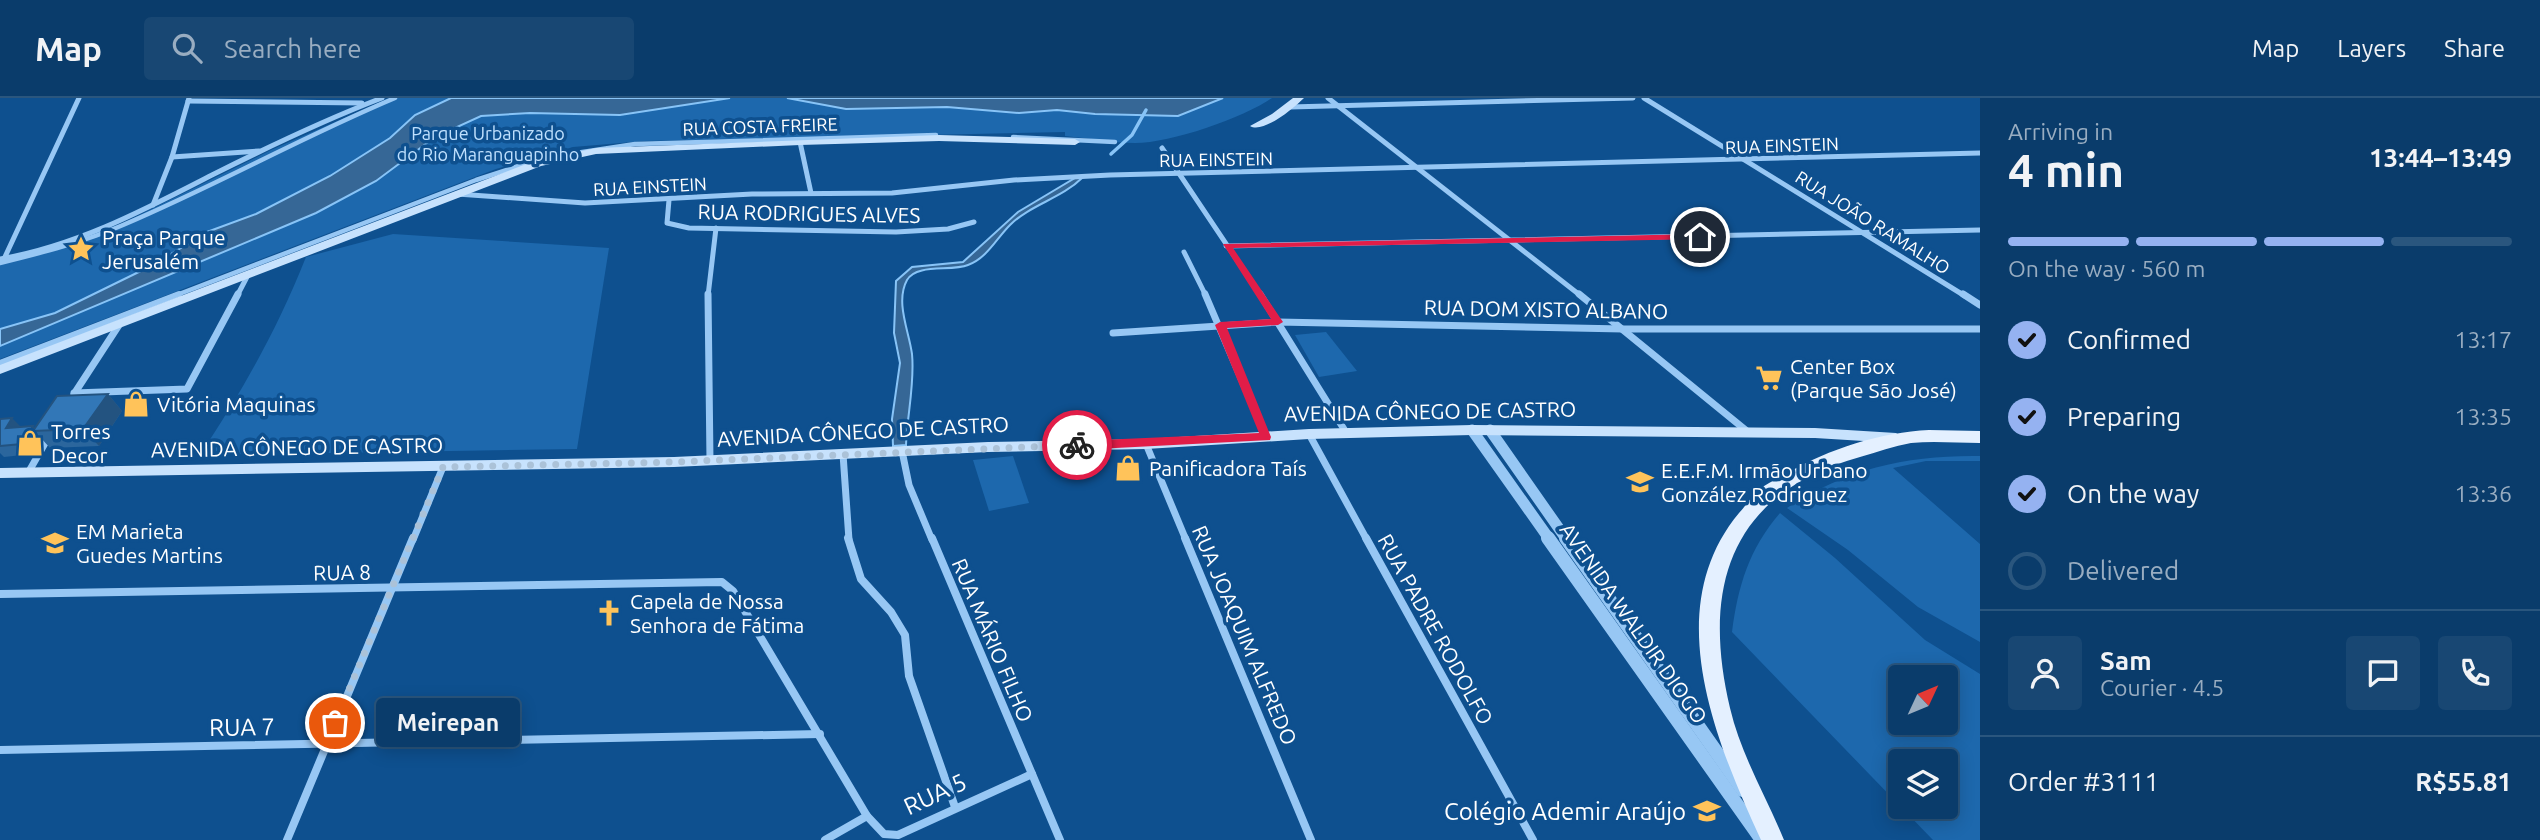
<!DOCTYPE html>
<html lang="en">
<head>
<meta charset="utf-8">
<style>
  :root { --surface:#0a3c6b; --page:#184773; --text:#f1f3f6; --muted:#99adc1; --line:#2a567e; --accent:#95b2f1 }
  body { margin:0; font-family:Ubuntu,sans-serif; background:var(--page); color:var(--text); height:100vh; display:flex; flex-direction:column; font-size:26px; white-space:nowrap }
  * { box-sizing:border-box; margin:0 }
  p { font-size:23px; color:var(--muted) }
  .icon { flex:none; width:38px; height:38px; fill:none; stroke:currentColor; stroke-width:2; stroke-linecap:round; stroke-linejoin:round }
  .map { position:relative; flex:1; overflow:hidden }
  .drawer { display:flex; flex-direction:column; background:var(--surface); width:560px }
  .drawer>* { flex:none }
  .needle { width:46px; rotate:46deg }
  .buttons { position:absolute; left:1888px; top:567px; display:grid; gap:14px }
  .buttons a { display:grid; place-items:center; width:70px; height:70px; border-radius:7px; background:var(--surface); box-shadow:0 4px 18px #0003,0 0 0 2px var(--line); font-size:35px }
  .pin { position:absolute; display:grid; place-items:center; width:60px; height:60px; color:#fff; margin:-30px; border:4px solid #fff; border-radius:50%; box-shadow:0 2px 7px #0007 }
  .courier { position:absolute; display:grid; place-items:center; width:70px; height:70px; margin:-35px; border:5px solid #e11d48; border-radius:50%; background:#fff; color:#222; box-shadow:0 2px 9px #0007 }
  .bubble { position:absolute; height:49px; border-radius:7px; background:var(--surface); box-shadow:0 4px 18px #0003,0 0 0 2px var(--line); font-size:23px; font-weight:700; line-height:49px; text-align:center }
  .head em { font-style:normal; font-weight:700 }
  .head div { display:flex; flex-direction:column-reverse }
  .head { display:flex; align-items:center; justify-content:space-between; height:119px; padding:0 28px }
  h1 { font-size:46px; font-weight:700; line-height:52px }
  .bar { display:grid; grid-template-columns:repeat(4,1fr); gap:10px 7px; align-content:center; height:84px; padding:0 28px }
  .bar i { height:9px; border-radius:5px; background:var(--line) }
  .bar .current { background:var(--accent) }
  .bar p { grid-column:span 4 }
  .line { display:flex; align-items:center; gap:18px; padding:0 28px; border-top:2px solid var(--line) }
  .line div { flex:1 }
  .round { display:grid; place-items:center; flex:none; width:74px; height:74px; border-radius:7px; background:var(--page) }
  ol { padding:0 28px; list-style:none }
  li { display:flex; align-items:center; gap:21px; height:77px }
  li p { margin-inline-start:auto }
  li .icon { padding:7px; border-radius:50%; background:var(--accent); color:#111; stroke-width:4 }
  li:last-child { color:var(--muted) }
  li i { width:38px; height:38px; border:4px solid var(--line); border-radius:50% }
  header { display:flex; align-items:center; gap:42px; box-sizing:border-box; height:98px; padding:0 35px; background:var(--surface); border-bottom:2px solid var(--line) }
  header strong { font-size:33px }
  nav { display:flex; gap:38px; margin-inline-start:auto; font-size:24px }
  .search { width:490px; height:63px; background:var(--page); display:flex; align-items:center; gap:18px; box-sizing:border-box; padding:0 24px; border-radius:7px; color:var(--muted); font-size:26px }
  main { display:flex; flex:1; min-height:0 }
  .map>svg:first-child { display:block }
  .green { fill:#1d68ad; fill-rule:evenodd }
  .water { fill:#366796; stroke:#88c4f7; stroke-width:2 }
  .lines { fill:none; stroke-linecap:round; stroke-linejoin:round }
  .stream { stroke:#88c4f7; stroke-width:3.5 }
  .pedestrian-far1 { stroke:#97c7f4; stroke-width:4.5 }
  .pedestrian { stroke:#97c7f4; stroke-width:6 }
  .minor-far2 { stroke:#97c7f4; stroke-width:5 }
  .minor-far1 { stroke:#97c7f4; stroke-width:7 }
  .minor { stroke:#97c7f4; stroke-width:8 }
  .tertiary-far1 { stroke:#97c7f4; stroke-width:11 }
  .tertiary { stroke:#97c7f4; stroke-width:14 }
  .secondary { fill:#c7e2fd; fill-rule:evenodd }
  .primary { fill:#e4f0ff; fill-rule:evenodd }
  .wall { fill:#2b669d }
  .shaded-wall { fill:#235380 }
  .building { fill:#3277b7; stroke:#235380; stroke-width:2 }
  .route { fill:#e11d48 }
  .done { stroke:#abc2d8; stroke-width:7; stroke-dasharray:0 12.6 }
  .labels { text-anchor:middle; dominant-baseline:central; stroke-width:7; stroke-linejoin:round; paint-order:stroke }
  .far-street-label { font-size:18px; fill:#fff; stroke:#0e508f }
  .far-park-label { font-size:18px; fill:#bfe0fe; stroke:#0e508f }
  .street-label { font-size:21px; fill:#fff; stroke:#0e508f }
  .poi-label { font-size:21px; fill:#fff; stroke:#0e508f; text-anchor:start }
  .near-street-label { font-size:24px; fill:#fff; stroke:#0e508f }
  .near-poi-label { font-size:24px; fill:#fff; stroke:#0e508f; text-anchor:end }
</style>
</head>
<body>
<header>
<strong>Map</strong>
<div class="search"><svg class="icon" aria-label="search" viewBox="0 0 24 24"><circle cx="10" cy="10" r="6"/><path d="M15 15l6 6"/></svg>Search here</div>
<nav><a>Map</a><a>Layers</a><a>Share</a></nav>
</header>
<main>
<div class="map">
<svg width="1980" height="742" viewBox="0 0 1980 742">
  <rect width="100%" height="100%" fill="#0e508f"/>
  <!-- green -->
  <g class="green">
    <polygon points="390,0 451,0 415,17 390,40 330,78 256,116 207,134 153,167 55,215 0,231 0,166 121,126 271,52"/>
    <path d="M730,0H787L846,11L947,9L1019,15L1057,12L1095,16L1178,18L1223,0H1272C1243,20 1171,45 1135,45C1112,45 1088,40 1065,38V34L645,43L573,49L496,71L0,261V248L316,115L376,83L435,39L482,18L530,15L620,17Z"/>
    <path d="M393,136L609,150L577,351L200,357C244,290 276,234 306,159Z"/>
    <polygon points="1326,234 1357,273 1319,279 1295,237"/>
    <polygon points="1013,358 1029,405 989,413 973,362"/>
    <path d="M1980,358V363H1926L1893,370L1980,446V544L1918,509L1848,452L1787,410C1847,370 1909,357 1980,358Z"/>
    <path d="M1780,415L1835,460L1925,542L1980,576V742H1933L1901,709H1946V663H1900V708L1732,534C1738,488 1749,451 1780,415ZM1900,579H1946V625H1900Z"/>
  </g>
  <!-- water -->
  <g class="water">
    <polygon points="451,0 730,0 620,17 530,15 481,18 435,39 376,83 316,115 0,248 0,231 55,215 153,167 207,134 256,116 330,78 390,40 415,17"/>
    <polygon points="787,0 1223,0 1178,18 1095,16 1057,12 1019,15 947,9 846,11"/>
    <path d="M1075,80H1082C1062,100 1030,107 1010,127C996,141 987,160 968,167C951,174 917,165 907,182C895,204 909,233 912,256C915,286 907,317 906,347L893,348L892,321L900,265L894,235L896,183L912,169L963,164L1018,114Z"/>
  </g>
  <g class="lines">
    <!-- stream -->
    <polyline class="stream" points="1111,56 1132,37 1146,12"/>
    <!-- pedestrian-far1 -->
    <g class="pedestrian-far1">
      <polyline points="1013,39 1115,44"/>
      <path d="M0,165C41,155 84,144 123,127C215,88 302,39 395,0"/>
      <polyline points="174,198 476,82 543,60 635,46 936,37"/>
    </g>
    <!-- pedestrian -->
    <polyline class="pedestrian" points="0,265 179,196"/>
    <!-- minor-far2 -->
    <g class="minor-far2">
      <polyline points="1328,0 1581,198"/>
      <polyline points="1644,0 1965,198"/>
      <polyline points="188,3 362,5"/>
      <polyline points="1290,9 1633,0"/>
      <polyline points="800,44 811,95"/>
      <polyline points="1162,50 1261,198"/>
      <polyline points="172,59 259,53"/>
      <polyline points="457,96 585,105 752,96 892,95 1014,82 1110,77 1980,55"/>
      <polyline points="669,102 667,125 689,130 896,134 948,131 974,124"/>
      <polyline points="153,107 172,59 189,0"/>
      <polyline points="1226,148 1980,132"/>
      <polyline points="1184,154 1206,198"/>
      <path d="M0,161C76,148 144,112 212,77C268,49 324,22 382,0"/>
      <polyline points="4,161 79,0"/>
      <polyline points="237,198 248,177"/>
      <polyline points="708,198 716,130"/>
    </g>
    <!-- minor-far1 -->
    <g class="minor-far1">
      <polyline points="708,196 710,363"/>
      <polyline points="1205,196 1266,339"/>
      <polyline points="1260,196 1347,336"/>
      <polyline points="1579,196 1748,334"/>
      <polyline points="1963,196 1980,207"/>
      <polyline points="1113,235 1278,224 1623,231 1980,231"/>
      <polyline points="74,295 187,291 238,196"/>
      <polyline points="74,296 119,227"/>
      <polyline points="1309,336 1367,442"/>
      <polyline points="1146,346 1186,442"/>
      <polyline points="902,353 909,387 932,442"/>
      <polyline points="843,356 849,442"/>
      <polyline points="28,375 48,340"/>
      <polyline points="413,442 443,369"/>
    </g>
    <!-- minor -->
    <g class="minor">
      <polyline points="848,440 861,481 891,514 905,537 909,578 955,709"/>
      <polyline points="932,440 1060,742"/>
      <polyline points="1185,440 1311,742"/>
      <polyline points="1366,440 1533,742"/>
      <polyline points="0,496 722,484 733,493 867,718 884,736 898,737 1032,676"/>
      <polyline points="0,652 820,636"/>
      <polyline points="287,742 413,440"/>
      <polyline points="825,742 867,718"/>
    </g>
    <!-- tertiary-far1 -->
    <g class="tertiary-far1">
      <polyline points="1472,332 1550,442"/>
      <polyline points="1490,332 1567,442"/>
    </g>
    <!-- tertiary -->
    <g class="tertiary">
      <polyline points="1548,440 1762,742"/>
      <polyline points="1566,440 1743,692"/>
    </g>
    <!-- secondary -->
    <g class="secondary">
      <path d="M1293,0H1304C1294,10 1263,36 1250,28L1272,16Z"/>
      <polygon points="939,37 1075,41 1080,44 1075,47 939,43 800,47 596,56 541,68 0,276 0,267 534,63 596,50"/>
      <polygon points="1472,327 1815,330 1896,335 1903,340 1896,345 1815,340 1472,337 1309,341 1146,351 988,354 674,369 0,380 0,370 674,359 988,344 1146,341 1309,331"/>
    </g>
    <!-- primary -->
    <path class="primary" d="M1929,332L1980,333V345C1957,345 1934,343 1911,345C1894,348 1877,354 1860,359C1731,395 1701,487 1730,610C1741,657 1766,698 1784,742H1761C1716,644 1659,511 1739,415C1746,408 1752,397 1760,391C1768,385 1779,380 1788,375C1828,351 1882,334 1929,332Z"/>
  </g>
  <!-- wall -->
  <polygon class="wall" points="108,296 122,313 99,348 50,350 41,340 32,356 4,359 0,355 0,321 21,329 35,330"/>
  <!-- shaded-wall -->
  <g class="shaded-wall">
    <polygon points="108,296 122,313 99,348 83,331"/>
    <polygon points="12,320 22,330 6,330"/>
    <polygon points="33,328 37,333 33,333 41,340 32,356 22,346"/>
  </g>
  <!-- building -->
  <g class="building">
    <polygon points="108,296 83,331 33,333 57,298"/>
    <polygon points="12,320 6,330 33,328 22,346 0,348 0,321"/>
  </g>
  <!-- route -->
  <polygon class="route" points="1700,136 1703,141 1233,150 1283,224 1278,227 1227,230 1271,339 1270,342 1077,352 1071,347 1077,343 1259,335 1215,227 1220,224 1271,221 1223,146"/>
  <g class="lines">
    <!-- done -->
    <polyline class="done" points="335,625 443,369 674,364 1077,347"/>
  </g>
  <!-- icons -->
  <defs>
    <g id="sight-bare" transform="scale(2.1)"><path d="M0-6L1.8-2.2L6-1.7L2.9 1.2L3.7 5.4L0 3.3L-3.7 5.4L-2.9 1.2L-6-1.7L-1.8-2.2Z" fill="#ffc35a" stroke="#0e508f" stroke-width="2.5" paint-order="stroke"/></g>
    <g id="supermarket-bare" transform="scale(2.1)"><path d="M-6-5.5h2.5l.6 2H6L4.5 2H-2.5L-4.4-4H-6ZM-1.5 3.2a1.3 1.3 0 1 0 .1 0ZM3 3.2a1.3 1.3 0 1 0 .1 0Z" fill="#ffc35a" stroke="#0e508f" stroke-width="2.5" paint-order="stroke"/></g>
    <g id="shop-bare" transform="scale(2.1)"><path d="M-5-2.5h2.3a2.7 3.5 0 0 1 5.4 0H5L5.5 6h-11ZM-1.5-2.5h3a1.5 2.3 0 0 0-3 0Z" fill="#ffc35a" stroke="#0e508f" stroke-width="2.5" paint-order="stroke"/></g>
    <g id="school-bare" transform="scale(2.1)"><path d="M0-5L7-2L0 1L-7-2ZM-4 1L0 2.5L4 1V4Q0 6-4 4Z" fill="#ffc35a" stroke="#0e508f" stroke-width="2.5" paint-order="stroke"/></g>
    <g id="church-bare" transform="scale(2.1)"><path d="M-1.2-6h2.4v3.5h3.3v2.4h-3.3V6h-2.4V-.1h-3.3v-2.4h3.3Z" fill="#ffc35a" stroke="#0e508f" stroke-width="2.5" paint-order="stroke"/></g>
  </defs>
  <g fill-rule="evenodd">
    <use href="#sight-bare" x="81" y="151"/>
    <use href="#supermarket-bare" x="1769" y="280"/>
    <use href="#shop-bare" x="136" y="306"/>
    <use href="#shop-bare" x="30" y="345"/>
    <use href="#shop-bare" x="1128" y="370"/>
    <use href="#school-bare" x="1640" y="384"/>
    <use href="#school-bare" x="55" y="445"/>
    <use href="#church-bare" x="609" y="515"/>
    <use href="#school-bare" x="1707" y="713"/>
  </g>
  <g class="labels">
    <!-- far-street labels -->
    <g class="far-street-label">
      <text transform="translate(760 28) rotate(-2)">RUA COSTA FREIRE</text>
      <text transform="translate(1782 47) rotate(-2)">RUA EINSTEIN</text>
      <text transform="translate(1216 61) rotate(-1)">RUA EINSTEIN</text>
      <text transform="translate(650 88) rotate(-3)">RUA EINSTEIN</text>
      <text transform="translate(1873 124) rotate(32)">RUA JOÃO RAMALHO</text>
    </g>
    <!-- far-park labels -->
    <g class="far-park-label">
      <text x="488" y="35">Parque Urbanizado<tspan x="488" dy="21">do Rio Maranguapinho</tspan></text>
    </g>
    <!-- street labels -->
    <g class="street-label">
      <text transform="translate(809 115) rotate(1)">RUA RODRIGUES ALVES</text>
      <text transform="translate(1546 211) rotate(1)">RUA DOM XISTO ALBANO</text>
      <text transform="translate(1430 313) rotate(-1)">AVENIDA CÔNEGO DE CASTRO</text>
      <text transform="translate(863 333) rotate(-3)">AVENIDA CÔNEGO DE CASTRO</text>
      <text transform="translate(297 349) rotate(-1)">AVENIDA CÔNEGO DE CASTRO</text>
      <text transform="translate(342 474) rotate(-1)">RUA 8</text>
      <text transform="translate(1634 525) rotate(55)">AVENIDA WALDIR DIOGO</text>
      <text transform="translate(1436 531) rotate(61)">RUA PADRE RODOLFO</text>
      <text transform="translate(1245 537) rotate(67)">RUA JOAQUIM ALFREDO</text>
      <text transform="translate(993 542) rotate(67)">RUA MÁRIO FILHO</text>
    </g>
    <!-- poi labels -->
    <g class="poi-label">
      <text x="102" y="139">Praça Parque<tspan x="102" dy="24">Jerusalém</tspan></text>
      <text x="1790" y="268">Center Box<tspan x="1790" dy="24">(Parque São José)</tspan></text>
      <text x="157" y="306">Vitória Maquinas</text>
      <text x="51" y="333">Torres<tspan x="51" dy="24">Decor</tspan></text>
      <text x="1149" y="370">Panificadora Taís</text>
      <text x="1661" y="372">E.E.F.M. Irmão Urbano<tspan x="1661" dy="24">González Rodriguez</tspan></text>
      <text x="76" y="433">EM Marieta<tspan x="76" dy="24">Guedes Martins</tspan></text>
      <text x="630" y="503">Capela de Nossa<tspan x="630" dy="24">Senhora de Fátima</tspan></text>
    </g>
    <!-- near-street labels -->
    <g class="near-street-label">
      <text transform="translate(242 629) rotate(-1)">RUA 7</text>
      <text transform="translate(935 696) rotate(-25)">RUA 5</text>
    </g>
    <!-- near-poi labels -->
    <g class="near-poi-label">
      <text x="1686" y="713">Colégio Ademir Araújo</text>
    </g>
  </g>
</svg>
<div class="buttons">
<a><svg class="needle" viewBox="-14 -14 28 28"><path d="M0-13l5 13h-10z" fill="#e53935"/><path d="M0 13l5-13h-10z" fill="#99adc1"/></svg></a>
<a><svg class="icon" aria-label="layers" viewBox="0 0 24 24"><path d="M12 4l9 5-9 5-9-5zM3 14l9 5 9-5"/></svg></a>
</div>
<div class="pin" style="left:335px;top:625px;background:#ea580c"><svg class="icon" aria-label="bag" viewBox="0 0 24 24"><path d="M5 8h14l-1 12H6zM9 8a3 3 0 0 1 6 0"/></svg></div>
<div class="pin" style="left:1700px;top:139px;background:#1f2937"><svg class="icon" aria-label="home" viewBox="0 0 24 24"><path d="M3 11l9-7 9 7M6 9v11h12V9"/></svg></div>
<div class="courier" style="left:1077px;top:347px"><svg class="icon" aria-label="bike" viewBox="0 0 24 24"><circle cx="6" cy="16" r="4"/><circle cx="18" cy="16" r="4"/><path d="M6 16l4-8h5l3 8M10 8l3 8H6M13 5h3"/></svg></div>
<div class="bubble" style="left:376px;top:600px;width:144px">Meirepan</div>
</div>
<section class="drawer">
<div class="head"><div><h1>4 min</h1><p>Arriving in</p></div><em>13:44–13:49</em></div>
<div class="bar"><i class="current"></i><i class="current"></i><i class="current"></i><i></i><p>On the way · 560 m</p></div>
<ol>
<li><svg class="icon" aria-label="check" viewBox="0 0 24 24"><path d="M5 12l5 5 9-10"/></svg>Confirmed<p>13:17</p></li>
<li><svg class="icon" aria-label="check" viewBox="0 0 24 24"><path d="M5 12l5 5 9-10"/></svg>Preparing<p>13:35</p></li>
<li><svg class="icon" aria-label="check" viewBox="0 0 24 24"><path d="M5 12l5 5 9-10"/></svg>On the way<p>13:36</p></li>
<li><i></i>Delivered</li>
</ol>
<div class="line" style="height:126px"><a class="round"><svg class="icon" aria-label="person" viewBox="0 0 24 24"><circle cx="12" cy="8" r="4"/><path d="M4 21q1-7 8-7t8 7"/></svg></a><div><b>Sam</b><p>Courier · 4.5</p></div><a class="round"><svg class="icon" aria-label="chat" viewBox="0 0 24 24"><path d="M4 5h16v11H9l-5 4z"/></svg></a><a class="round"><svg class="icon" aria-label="phone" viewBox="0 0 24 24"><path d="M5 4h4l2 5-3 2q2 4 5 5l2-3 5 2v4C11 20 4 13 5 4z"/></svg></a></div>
<div class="line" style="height:91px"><div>Order #3111</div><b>R$55.81</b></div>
</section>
</main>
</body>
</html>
